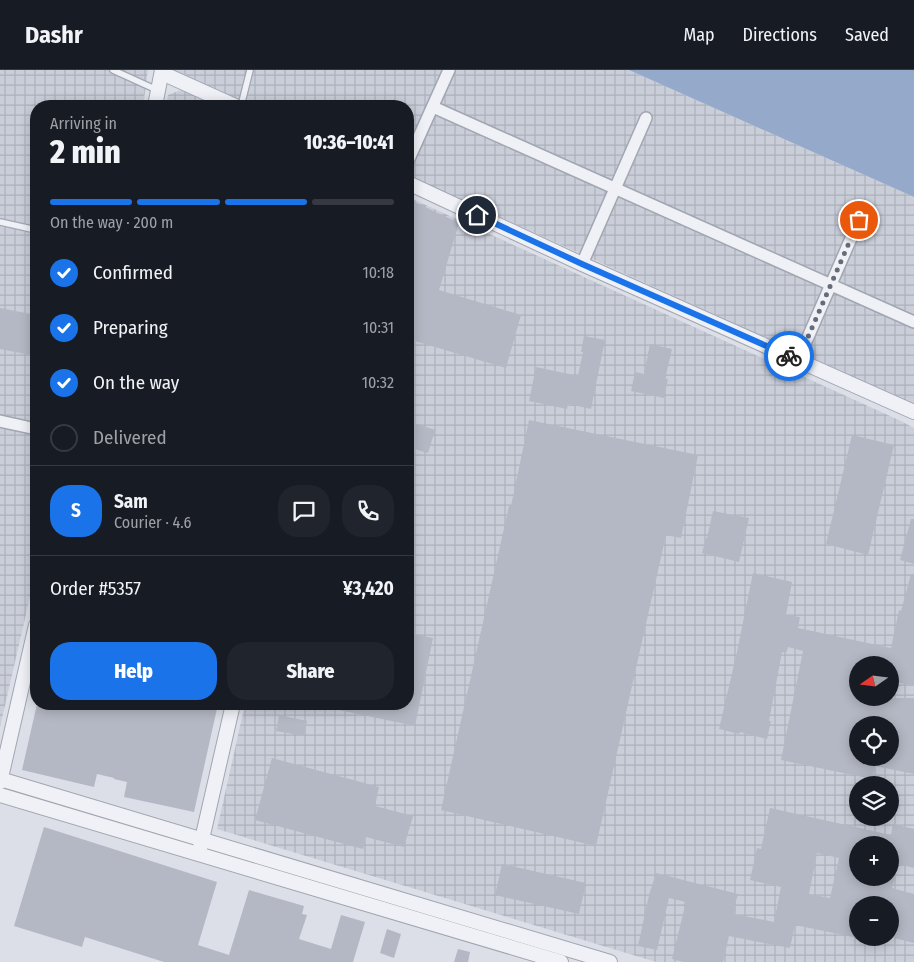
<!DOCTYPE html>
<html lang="en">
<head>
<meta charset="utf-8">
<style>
  :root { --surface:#171b24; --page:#20242c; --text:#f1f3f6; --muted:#9ea1a6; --line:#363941; --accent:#1a73e8 }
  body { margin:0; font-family:"Fira Sans Condensed",sans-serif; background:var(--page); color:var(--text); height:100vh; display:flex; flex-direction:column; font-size:19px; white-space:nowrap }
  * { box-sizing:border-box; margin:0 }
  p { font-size:16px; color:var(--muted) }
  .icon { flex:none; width:28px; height:28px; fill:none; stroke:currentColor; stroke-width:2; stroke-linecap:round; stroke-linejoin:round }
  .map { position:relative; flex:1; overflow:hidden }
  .details { position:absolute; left:30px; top:30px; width:384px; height:610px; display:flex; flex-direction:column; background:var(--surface); border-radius:20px; box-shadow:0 2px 12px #0003 }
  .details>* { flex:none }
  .needle { width:32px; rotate:256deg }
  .fabs { position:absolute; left:849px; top:586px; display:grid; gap:10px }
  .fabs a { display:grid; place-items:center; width:50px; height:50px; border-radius:50%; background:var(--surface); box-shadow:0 2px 12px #0003; font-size:25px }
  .pin { position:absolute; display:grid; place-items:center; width:42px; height:42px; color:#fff; margin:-21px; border:2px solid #fff; border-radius:50%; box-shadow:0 1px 5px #0007 }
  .courier { position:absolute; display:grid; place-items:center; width:50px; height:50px; margin:-25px; border:4px solid #1a73e8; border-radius:50%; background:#fff; color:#222; box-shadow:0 1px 6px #0007 }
  .headline em { font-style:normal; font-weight:800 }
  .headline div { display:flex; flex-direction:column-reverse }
  .headline { display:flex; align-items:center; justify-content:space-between; height:85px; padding:0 20px }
  h1 { font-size:32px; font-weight:800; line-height:38px }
  .bar { display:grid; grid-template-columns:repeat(4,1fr); gap:8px 5px; align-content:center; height:60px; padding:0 20px }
  .bar i { height:6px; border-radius:4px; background:var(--line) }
  .bar .active { background:var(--accent) }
  .bar p { grid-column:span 4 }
  .line { display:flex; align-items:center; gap:12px; padding:0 20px; border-top:1px solid var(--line) }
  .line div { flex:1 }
  .round { display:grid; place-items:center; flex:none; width:52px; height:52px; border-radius:20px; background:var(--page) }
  ol { padding:0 20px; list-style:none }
  li { display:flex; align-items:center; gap:15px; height:55px }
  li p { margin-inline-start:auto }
  li .icon { padding:5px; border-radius:50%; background:var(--accent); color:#fff; stroke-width:4 }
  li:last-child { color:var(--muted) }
  li i { width:28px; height:28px; border:2px solid var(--line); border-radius:50% }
  .action { display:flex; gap:10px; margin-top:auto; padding:10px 20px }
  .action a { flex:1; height:58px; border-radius:20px; background:var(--accent); color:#fff; font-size:20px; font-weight:800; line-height:58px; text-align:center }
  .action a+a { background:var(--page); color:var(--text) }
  header { display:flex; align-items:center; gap:30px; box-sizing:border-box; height:70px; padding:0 25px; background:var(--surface); border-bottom:1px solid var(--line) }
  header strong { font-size:24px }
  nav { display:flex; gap:28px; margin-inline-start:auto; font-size:18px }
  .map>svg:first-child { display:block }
  .industrial { fill:url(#industrial-grid); fill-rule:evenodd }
  .water { fill:#95a9ca }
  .building { fill:#b4b8c4; fill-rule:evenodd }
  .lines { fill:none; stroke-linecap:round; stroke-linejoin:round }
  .service-casing { stroke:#a1a6b1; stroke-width:8 }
  .minor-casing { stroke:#a1a6b1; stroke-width:14 }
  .tertiary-casing { stroke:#a1a6b1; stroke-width:16 }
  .service { stroke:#eff1f6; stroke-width:5.5 }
  .minor { stroke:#eff1f6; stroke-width:11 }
  .tertiary { stroke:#eff1f6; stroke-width:14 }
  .done { stroke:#656b79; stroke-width:5; stroke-dasharray:0 9 }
  .route { stroke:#1a73e8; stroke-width:6 }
</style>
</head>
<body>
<header>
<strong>Dashr</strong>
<nav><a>Map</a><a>Directions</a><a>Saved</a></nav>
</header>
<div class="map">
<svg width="914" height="892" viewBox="0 0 914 892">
  <defs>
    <pattern id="industrial-grid" width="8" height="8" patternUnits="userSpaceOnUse" patternTransform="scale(1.25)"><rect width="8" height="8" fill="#caced9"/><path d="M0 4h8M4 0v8" fill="none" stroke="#adb1bb"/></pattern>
  </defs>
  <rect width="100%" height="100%" fill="#dcdfe7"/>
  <!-- industrial -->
  <g class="industrial">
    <polygon points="0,0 148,0 143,36 36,36 36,501 0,657"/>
    <polygon points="175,0 629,0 914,127 914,334 408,106 408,36 252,36"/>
    <polygon points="181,20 185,20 221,36 166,36 168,25"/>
    <path d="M408,127L901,351L914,358V892H656L217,759L245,634H408ZM858,595H890V628H858ZM858,655H890V688H858ZM858,715H890V748H858ZM858,775H890V808H858ZM858,835H890V868H858Z"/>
  </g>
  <!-- water -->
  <polygon class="water" points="629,0 914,0 914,127"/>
  <!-- building -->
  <g class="building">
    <polygon points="408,129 459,153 439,220 521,245 506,298 408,269"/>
    <polygon points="0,238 36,245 31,276 36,277 36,286 0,279"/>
    <polygon points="584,266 605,270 591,339 568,334 567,339 529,331 536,297 578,306 583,282 581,282"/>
    <polygon points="650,274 672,279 665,309 668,309 664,328 631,321 635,302 644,304"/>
    <polygon points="529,350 698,385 681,468 666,465 596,776 441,740 509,436 511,436"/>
    <polygon points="408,351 435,360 428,383 408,377"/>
    <polygon points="852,365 894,375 868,485 826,474"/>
    <polygon points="713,441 749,448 739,492 702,483 706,468 707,468"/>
    <polygon points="911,449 914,449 914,494 900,490"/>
    <path d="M753,503L792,512L786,545L800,547L798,558L891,578L899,540L901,541L911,504H914V616L890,611V595H858V628H914V704L875,696L872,709L781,690L803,581L788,577L786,583L782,582L769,651H771L767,669L740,662L739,664L719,659L737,582ZM858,655H890V688H858Z"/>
    <polygon points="408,563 433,568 415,656 330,638 331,634 408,634"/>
    <polygon points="37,634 218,634 194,742 124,727 127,712 114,709 114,708 97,704 94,717 22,700"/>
    <polygon points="279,645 307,651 304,666 276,661"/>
    <polygon points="272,688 379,717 375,736 413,746 404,777 366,767 363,779 255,750"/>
    <path d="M770,738L891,765L893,754L914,759V798L898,794L892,818L914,824V873L890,867V854L895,835H858V868L795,855L790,878L729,866L723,892H683L672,889L686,832L669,828L657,880L638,876L649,825L656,803L738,824L734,838H736L734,844L774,852L781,817L750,810L757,778L761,779ZM858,775H890V808H858ZM817,783L839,788L830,828L809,824Z"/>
    <polygon points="44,757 217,812 198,875 229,885 249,820 304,836 302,844 307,845 299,869 331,879 341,845 365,852 353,892 164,892 85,867 82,877 14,856"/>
    <polygon points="502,794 586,813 579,844 495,825"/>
    <polygon points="387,859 401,864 394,888 380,883"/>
    <polygon points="458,879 470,882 468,892 454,892"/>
  </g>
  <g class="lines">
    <!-- service casing -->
    <g class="service-casing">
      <g id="service">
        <polyline points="113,0 157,20"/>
        <polyline points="241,36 250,0"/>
        <polyline points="0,152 36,160"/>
      </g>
    </g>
    <!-- minor casing -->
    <g class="minor-casing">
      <g id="minor">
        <polyline points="433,37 914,252"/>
        <polyline points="408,91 449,0"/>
        <polyline points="582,194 646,48"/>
        <polyline points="798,290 859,150"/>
        <polyline points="0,351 36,359"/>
      </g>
    </g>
    <!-- tertiary casing -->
    <g class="tertiary-casing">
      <g id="tertiary">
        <polyline points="162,3 235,36"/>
        <polyline points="155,36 162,0"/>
        <polyline points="408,113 582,194 914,342"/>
        <polyline points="0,709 610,892"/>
        <polyline points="0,712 36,555"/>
        <polyline points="0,725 561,892"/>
        <polyline points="200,778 233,634"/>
      </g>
    </g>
    <!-- service -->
    <use href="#service" class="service"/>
    <!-- minor -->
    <use href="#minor" class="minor"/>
    <!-- tertiary -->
    <use href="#tertiary" class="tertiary"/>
  </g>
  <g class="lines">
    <!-- done -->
    <polyline class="done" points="789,286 798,290 859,150"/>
    <!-- route -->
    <polyline class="route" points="477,145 582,194 789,286"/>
  </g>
</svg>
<div class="fabs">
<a><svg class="needle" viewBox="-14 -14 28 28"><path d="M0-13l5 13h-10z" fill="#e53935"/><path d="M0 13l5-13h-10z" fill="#9ea1a6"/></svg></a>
<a><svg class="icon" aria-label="locate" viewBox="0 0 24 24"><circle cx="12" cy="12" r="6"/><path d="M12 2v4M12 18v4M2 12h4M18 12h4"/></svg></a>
<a><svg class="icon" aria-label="layers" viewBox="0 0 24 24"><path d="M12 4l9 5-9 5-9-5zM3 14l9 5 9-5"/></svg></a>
<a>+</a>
<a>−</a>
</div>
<div class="pin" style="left:859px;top:150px;background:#ea580c"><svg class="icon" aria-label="bag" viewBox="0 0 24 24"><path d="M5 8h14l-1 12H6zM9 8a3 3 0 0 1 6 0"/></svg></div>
<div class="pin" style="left:477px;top:145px;background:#1f2937"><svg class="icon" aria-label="home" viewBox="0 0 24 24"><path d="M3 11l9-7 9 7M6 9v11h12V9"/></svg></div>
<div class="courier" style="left:789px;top:286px"><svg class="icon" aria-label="bike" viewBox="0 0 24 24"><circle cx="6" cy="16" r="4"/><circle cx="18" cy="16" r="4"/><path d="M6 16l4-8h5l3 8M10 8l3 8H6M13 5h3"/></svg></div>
<section class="details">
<div class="headline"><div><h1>2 min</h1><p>Arriving in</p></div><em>10:36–10:41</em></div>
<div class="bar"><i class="active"></i><i class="active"></i><i class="active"></i><i></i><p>On the way · 200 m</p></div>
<ol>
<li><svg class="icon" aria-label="check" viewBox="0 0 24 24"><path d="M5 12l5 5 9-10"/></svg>Confirmed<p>10:18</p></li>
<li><svg class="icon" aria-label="check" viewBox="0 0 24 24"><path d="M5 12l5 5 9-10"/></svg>Preparing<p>10:31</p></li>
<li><svg class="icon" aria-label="check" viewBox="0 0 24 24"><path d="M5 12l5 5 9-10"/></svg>On the way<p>10:32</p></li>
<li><i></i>Delivered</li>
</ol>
<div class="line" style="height:90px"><b class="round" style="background:var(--accent);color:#fff">S</b><div><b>Sam</b><p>Courier · 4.6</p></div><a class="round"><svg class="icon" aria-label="chat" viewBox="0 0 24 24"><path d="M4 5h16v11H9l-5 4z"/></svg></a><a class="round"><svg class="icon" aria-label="phone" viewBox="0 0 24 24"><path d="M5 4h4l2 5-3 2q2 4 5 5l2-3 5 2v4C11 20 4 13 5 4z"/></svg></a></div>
<div class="line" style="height:65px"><div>Order #5357</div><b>¥3,420</b></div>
<div class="action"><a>Help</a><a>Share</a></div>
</section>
</div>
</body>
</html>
